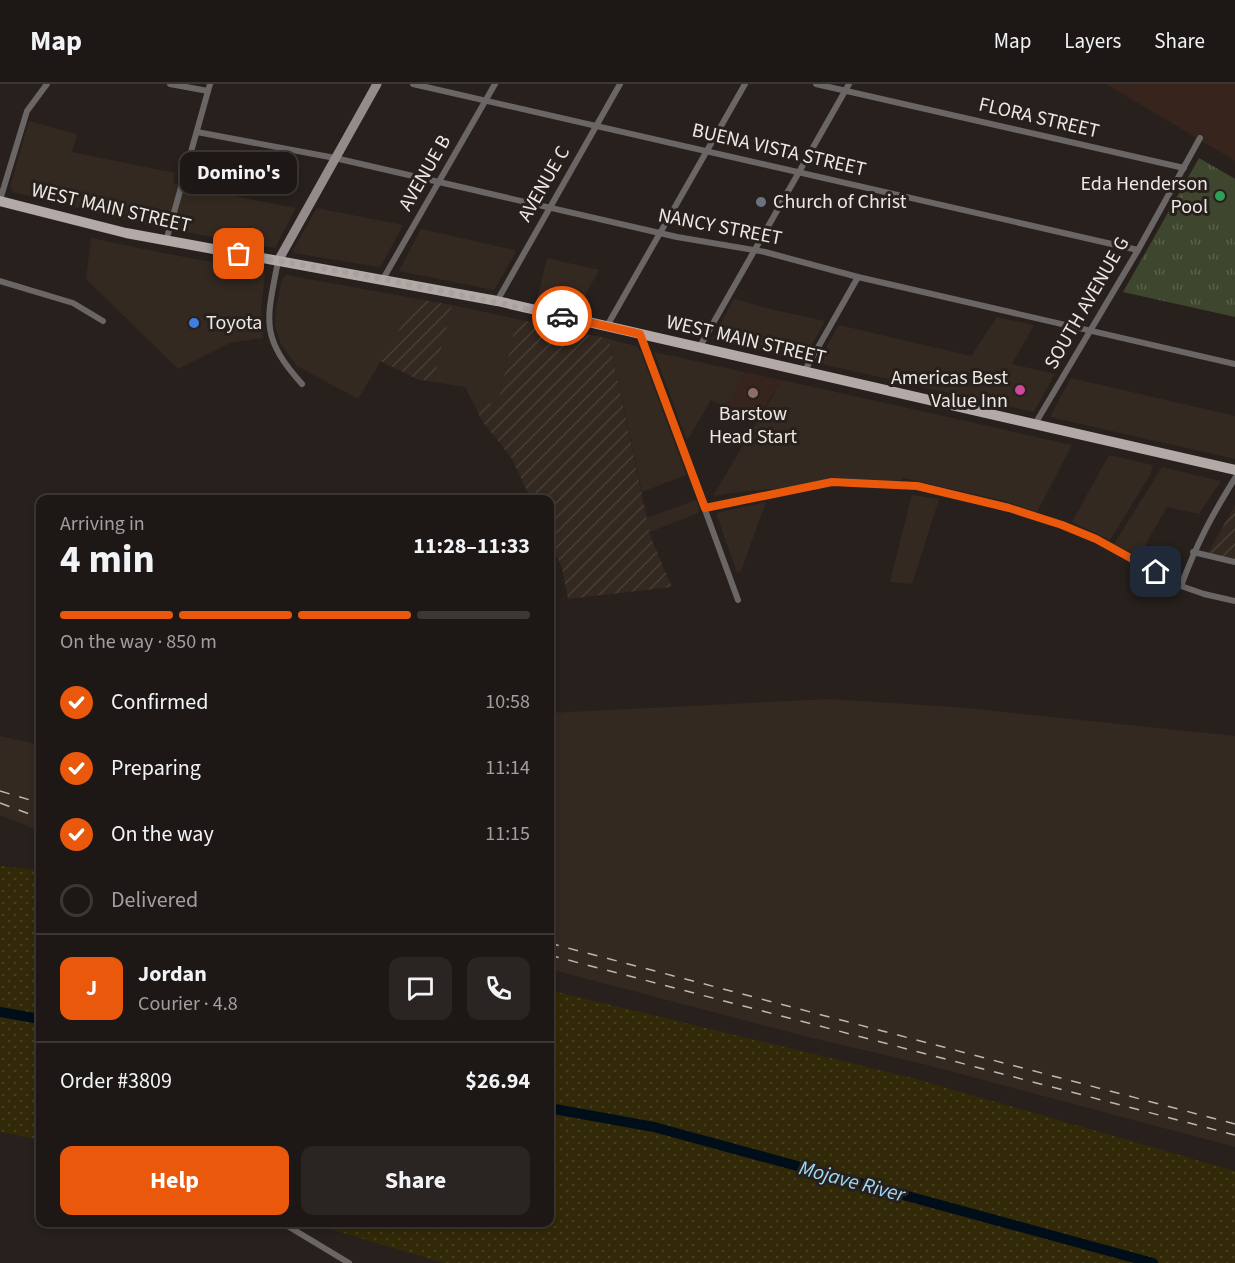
<!DOCTYPE html>
<html lang="en">
<head>
<meta charset="utf-8">
<style>
  :root { --surface:#1d1815; --page:#2a2522; --text:#f1f3f6; --muted:#a0a0a0; --line:#3b3734; --accent:#ea580c }
  body { margin:0; font-family:"Source Sans 3",sans-serif; background:var(--page); color:var(--text); height:100vh; display:flex; flex-direction:column; font-size:22px; white-space:nowrap }
  * { box-sizing:border-box; margin:0 }
  p { font-size:20px; color:var(--muted) }
  .icon { flex:none; width:33px; height:33px; fill:none; stroke:currentColor; stroke-width:2; stroke-linecap:round; stroke-linejoin:round }
  .map { position:relative; flex:1; overflow:hidden }
  .details { position:absolute; left:36px; top:411px; width:518px; height:732px; display:flex; flex-direction:column; background:var(--surface); border-radius:12px; box-shadow:0 3px 9px #0003,0 0 0 2px var(--line) }
  .details>* { flex:none }
  .pin { position:absolute; display:grid; place-items:center; width:51px; height:51px; color:#fff; margin:-26px; border-radius:12px; box-shadow:0 3px 9px #0006 }
  .courier { position:absolute; display:grid; place-items:center; width:60px; height:60px; margin:-30px; border:4px solid #ea580c; border-radius:50%; background:#fff; color:#222; box-shadow:0 2px 8px #0007 }
  .bubble { position:absolute; height:42px; border-radius:12px; background:var(--surface); box-shadow:0 3px 9px #0003,0 0 0 2px var(--line); font-size:20px; font-weight:700; line-height:42px; text-align:center }
  .overview em { font-style:normal; font-weight:700 }
  .overview div { display:flex; flex-direction:column-reverse }
  .overview { display:flex; align-items:center; justify-content:space-between; height:102px; padding:0 24px }
  h1 { font-size:39px; font-weight:700; line-height:45px }
  .bar { display:grid; grid-template-columns:repeat(4,1fr); gap:9px 6px; align-content:center; height:72px; padding:0 24px }
  .bar i { height:8px; border-radius:4px; background:var(--line) }
  .bar .on { background:var(--accent) }
  .bar p { grid-column:span 4 }
  .line { display:flex; align-items:center; gap:15px; padding:0 24px; border-top:2px solid var(--line) }
  .line div { flex:1 }
  .round { display:grid; place-items:center; flex:none; width:63px; height:63px; border-radius:12px; background:var(--page) }
  ol { padding:0 24px; list-style:none }
  li { display:flex; align-items:center; gap:18px; height:66px }
  li p { margin-inline-start:auto }
  li .icon { padding:6px; border-radius:50%; background:var(--accent); color:#fff; stroke-width:4 }
  li:last-child { color:var(--muted) }
  li i { width:33px; height:33px; border:3px solid var(--line); border-radius:50% }
  .primary-button { display:flex; gap:12px; margin-top:auto; padding:12px 24px }
  .primary-button a { flex:1; height:69px; border-radius:12px; background:var(--accent); color:#fff; font-size:24px; font-weight:700; line-height:69px; text-align:center }
  .primary-button a+a { background:var(--page); color:var(--text) }
  header { display:flex; align-items:center; gap:36px; box-sizing:border-box; height:84px; padding:0 30px; background:var(--surface); border-bottom:2px solid var(--line) }
  header strong { font-size:28px }
  nav { display:flex; gap:33px; margin-inline-start:auto; font-size:21px }
  .map>svg:first-child { display:block }
  .built { fill:#342921 }
  .industrial { fill:url(#industrial-furrows) }
  .education { fill:#36241d }
  .sand { fill:url(#sand-dots) }
  .park { fill:url(#park-tufts) }
  .pitch { fill:#3e462e }
  .lines { fill:none; stroke-linecap:round; stroke-linejoin:round }
  .river { stroke:#000e19; stroke-width:10 }
  .street { stroke:#6a6665; stroke-width:6 }
  .secondary { stroke:#938c8b; stroke-width:9 }
  .primary { stroke:#b3aaa8; stroke-width:10 }
  .rail { stroke:#bcb7b3; stroke-width:1.5; stroke-dasharray:10 10; stroke-linecap:butt }
  .done { stroke:#a7a29e; stroke-width:6; stroke-dasharray:0 10.8 }
  .route { stroke:#ea580c; stroke-width:8 }
  .leisure-dot { fill:#2e9e5b; stroke:#27201c; stroke-width:2 }
  .worship-dot { fill:#6b7280; stroke:#27201c; stroke-width:2 }
  .shop-dot { fill:#3f7fe0; stroke:#27201c; stroke-width:2 }
  .hotel-dot { fill:#d1479c; stroke:#27201c; stroke-width:2 }
  .education-dot { fill:#8d6e63; stroke:#27201c; stroke-width:2 }
  .labels { text-anchor:middle; dominant-baseline:central; stroke-width:6; stroke-linejoin:round; paint-order:stroke }
  .street-label { font-size:20px; fill:#ece8e4; stroke:#27201c }
  .poi-label { font-size:20px; fill:#ece8e4; stroke:#27201c; text-anchor:end }
  .water-label { font-size:21px; font-style:italic; fill:#9dd9f9; stroke:#27201c }
</style>
</head>
<body>
<header>
<strong>Map</strong>
<nav><a>Map</a><a>Layers</a><a>Share</a></nav>
</header>
<div class="map">
<svg width="1235" height="1179" viewBox="0 0 1235 1179">
  <defs>
    <pattern id="industrial-furrows" width="10" height="10" patternUnits="userSpaceOnUse" patternTransform="scale(1.5)"><rect width="10" height="10" fill="#342921"/><path d="M-1 1l2-2M0 10L10 0M9 11l2-2" fill="none" stroke="#483e36"/></pattern>
    <pattern id="sand-dots" width="8" height="8" patternUnits="userSpaceOnUse" patternTransform="scale(1.5)"><rect width="8" height="8" fill="#312907"/><path d="M2 2h.1M6 6h.1" fill="none" stroke="#453e1f" stroke-width="1.8" stroke-linecap="round"/></pattern>
    <pattern id="park-tufts" width="24" height="20" patternUnits="userSpaceOnUse" patternTransform="scale(1.5)"><rect width="24" height="20" fill="#3e462e"/><path d="M3 7l-1-3M5 7V3M7 7l1-3M15 17l-1-3M17 17v-4M19 17l1-3" fill="none" stroke="#5a614c"/></pattern>
  </defs>
  <rect width="100%" height="100%" fill="#27201c"/>
  <!-- built -->
  <g class="built">
    <polygon points="29,37 77,50 72,68 175,89 173,99 187,103 296,124 275,164 179,147 161,139 156,143 13,108 10,103"/>
    <polygon points="317,124 403,141 381,182 378,183 294,169 293,166"/>
    <polygon points="421,145 515,166 516,168 494,206 399,187"/>
    <polygon points="91,154 168,170 262,187 265,191 261,224 263,254 230,259 178,285 86,195"/>
    <polygon points="547,174 599,186 577,226 537,216"/>
    <polygon points="286,191 418,215 358,315 297,282 281,260 275,242 276,225 282,195"/>
    <polygon points="734,215 770,225 825,237 803,277 712,255"/>
    <polygon points="452,221 517,235 498,318 475,322 465,303 433,298"/>
    <polygon points="997,233 1034,241 1012,280 1055,290 1034,328 817,279 839,241 971,272"/>
    <polygon points="609,255 636,262 641,268 686,391 642,408"/>
    <polygon points="654,268 745,288 726,323 711,316 688,355 686,354"/>
    <polygon points="1071,294 1235,332 1235,375 1050,333"/>
    <polygon points="782,296 930,329 1072,361 1037,428 1005,417 903,394 902,396 746,407 713,412"/>
    <polygon points="1109,371 1153,381 1150,391 1110,456 1072,438"/>
    <polygon points="1162,383 1221,397 1199,430 1167,423 1139,472 1114,460"/>
    <polygon points="912,411 939,415 912,500 890,498"/>
    <polygon points="696,416 699,426 698,429 650,448 647,434"/>
    <polygon points="766,418 741,487 737,489 716,429"/>
    <polygon points="829,615 956,623 1235,652 1235,1063 927,981 804,952 549,885 549,629"/>
    <polygon points="0,652 40,661 40,747 0,731"/>
  </g>
  <!-- industrial -->
  <g class="industrial">
    <polygon points="418,215 452,221 433,298 417,295 380,277"/>
    <polygon points="517,235 609,255 651,454 672,503 568,515 562,484 549,455 549,416 531,415 511,373 482,337 475,322 498,318"/>
    <polygon points="1235,421 1235,476 1208,469"/>
  </g>
  <!-- education -->
  <g class="education">
    <polygon points="1106,0 1235,0 1235,77"/>
    <polygon points="745,288 782,296 758,333 726,323"/>
  </g>
  <!-- sand -->
  <g class="sand">
    <polygon points="0,782 40,786 40,1056 0,1048"/>
    <polygon points="549,906 913,994 1235,1087 1235,1179 443,1179 310,1139 549,1138"/>
  </g>
  <!-- park -->
  <polygon class="park" points="1199,74 1235,95 1235,233 1123,208"/>
  <!-- pitch -->
  <polygon class="pitch" points="1218,85 1235,95 1235,138 1214,126 1217,119 1203,111"/>
  <g class="lines">
    <!-- river -->
    <g class="river">
      <polyline points="0,928 40,935"/>
      <polyline points="549,1024 654,1043 1153,1179"/>
    </g>
    <!-- street -->
    <g class="street">
      <polyline points="170,0 208,7"/>
      <polyline points="413,0 1138,166"/>
      <polyline points="816,0 1184,84"/>
      <polyline points="197,48 335,74 677,153 765,168 858,193 1235,280"/>
      <polyline points="0,116 27,27 47,0"/>
      <polyline points="166,157 210,0"/>
      <path d="M278,177C267,236 259,252 302,300"/>
      <polyline points="383,195 495,0"/>
      <polyline points="0,197 73,219 103,237"/>
      <polyline points="497,217 620,0"/>
      <polyline points="607,242 745,0"/>
      <polyline points="641,251 738,516"/>
      <polyline points="699,264 849,0"/>
      <polyline points="804,288 858,193"/>
      <polyline points="1035,340 1138,166 1200,54"/>
      <polyline points="705,424 832,398 917,402 1009,424 1062,441 1096,455 1181,502 1204,510 1235,517"/>
      <polyline points="1193,468 1235,478"/>
      <path d="M1181,502C1196,461 1212,431 1235,394"/>
      <polyline points="281,1138 349,1179"/>
    </g>
    <!-- secondary -->
    <polyline class="secondary" points="278,177 377,0"/>
    <!-- primary -->
    <polyline class="primary" points="0,117 126,149 497,217 1235,386"/>
    <!-- rail -->
    <g class="rail">
      <polyline points="0,707 40,719"/>
      <polyline points="0,719 40,734"/>
      <polyline points="549,859 1235,1040"/>
      <polyline points="549,871 1235,1051"/>
    </g>
  </g>
  <g class="lines">
    <!-- done -->
    <polyline class="done" points="239,170 383,195 562,232"/>
    <!-- route -->
    <polyline class="route" points="562,232 640,250 705,424 832,398 917,402 1009,424 1062,441 1096,455 1156,488"/>
  </g>
  <!-- markers -->
  <circle class="leisure-dot" cx="1220" cy="112" r="6"/>
  <circle class="worship-dot" cx="761" cy="118" r="6"/>
  <circle class="shop-dot" cx="194" cy="239" r="6"/>
  <circle class="hotel-dot" cx="1020" cy="306" r="6"/>
  <circle class="education-dot" cx="753" cy="309" r="6"/>
  <g class="labels">
    <!-- street labels -->
    <g class="street-label">
      <text transform="translate(1039 34) rotate(13)">FLORA STREET</text>
      <text transform="translate(779 66) rotate(13)">BUENA VISTA STREET</text>
      <text transform="translate(425 89) rotate(-60)">AVENUE B</text>
      <text transform="translate(544 100) rotate(-60)">AVENUE C</text>
      <text transform="translate(111 124) rotate(13)">WEST MAIN STREET</text>
      <text transform="translate(720 143) rotate(11)">NANCY STREET</text>
      <text transform="translate(1087 219) rotate(-60)">SOUTH AVENUE G</text>
      <text transform="translate(746 256) rotate(13)">WEST MAIN STREET</text>
    </g>
    <!-- poi labels -->
    <g class="poi-label">
      <text x="1208" y="100">Eda Henderson<tspan x="1208" dy="23">Pool</tspan></text>
      <text x="773" y="118" text-anchor="start">Church of Christ</text>
      <text x="206" y="239" text-anchor="start">Toyota</text>
      <text x="1008" y="294">Americas Best<tspan x="1008" dy="23">Value Inn</tspan></text>
      <text x="753" y="330" text-anchor="middle">Barstow<tspan x="753" dy="23">Head Start</tspan></text>
    </g>
    <!-- water labels -->
    <g class="water-label">
      <text transform="translate(852 1097) rotate(15)">Mojave River</text>
    </g>
  </g>
</svg>
<div class="pin" style="left:239px;top:170px;background:#ea580c"><svg class="icon" aria-label="bag" viewBox="0 0 24 24"><path d="M5 8h14l-1 12H6zM9 8a3 3 0 0 1 6 0"/></svg></div>
<div class="pin" style="left:1156px;top:488px;background:#1f2937"><svg class="icon" aria-label="home" viewBox="0 0 24 24"><path d="M3 11l9-7 9 7M6 9v11h12V9"/></svg></div>
<div class="courier" style="left:562px;top:232px"><svg class="icon" aria-label="car" viewBox="0 0 24 24"><path d="M5 17H2v-5l4-1 3-4h7l3 4 3 1v5h-3M9 17h6M6 11h13"/><circle cx="7" cy="17" r="2"/><circle cx="17" cy="17" r="2"/></svg></div>
<div class="bubble" style="left:180px;top:68px;width:117px">Domino's</div>
<section class="details">
<div class="overview"><div><h1>4 min</h1><p>Arriving in</p></div><em>11:28–11:33</em></div>
<div class="bar"><i class="on"></i><i class="on"></i><i class="on"></i><i></i><p>On the way · 850 m</p></div>
<ol>
<li><svg class="icon" aria-label="check" viewBox="0 0 24 24"><path d="M5 12l5 5 9-10"/></svg>Confirmed<p>10:58</p></li>
<li><svg class="icon" aria-label="check" viewBox="0 0 24 24"><path d="M5 12l5 5 9-10"/></svg>Preparing<p>11:14</p></li>
<li><svg class="icon" aria-label="check" viewBox="0 0 24 24"><path d="M5 12l5 5 9-10"/></svg>On the way<p>11:15</p></li>
<li><i></i>Delivered</li>
</ol>
<div class="line" style="height:108px"><b class="round" style="background:var(--accent);color:#fff">J</b><div><b>Jordan</b><p>Courier · 4.8</p></div><a class="round"><svg class="icon" aria-label="chat" viewBox="0 0 24 24"><path d="M4 5h16v11H9l-5 4z"/></svg></a><a class="round"><svg class="icon" aria-label="phone" viewBox="0 0 24 24"><path d="M5 4h4l2 5-3 2q2 4 5 5l2-3 5 2v4C11 20 4 13 5 4z"/></svg></a></div>
<div class="line" style="height:78px"><div>Order #3809</div><b>$26.94</b></div>
<div class="primary-button"><a>Help</a><a>Share</a></div>
</section>
</div>
</body>
</html>
